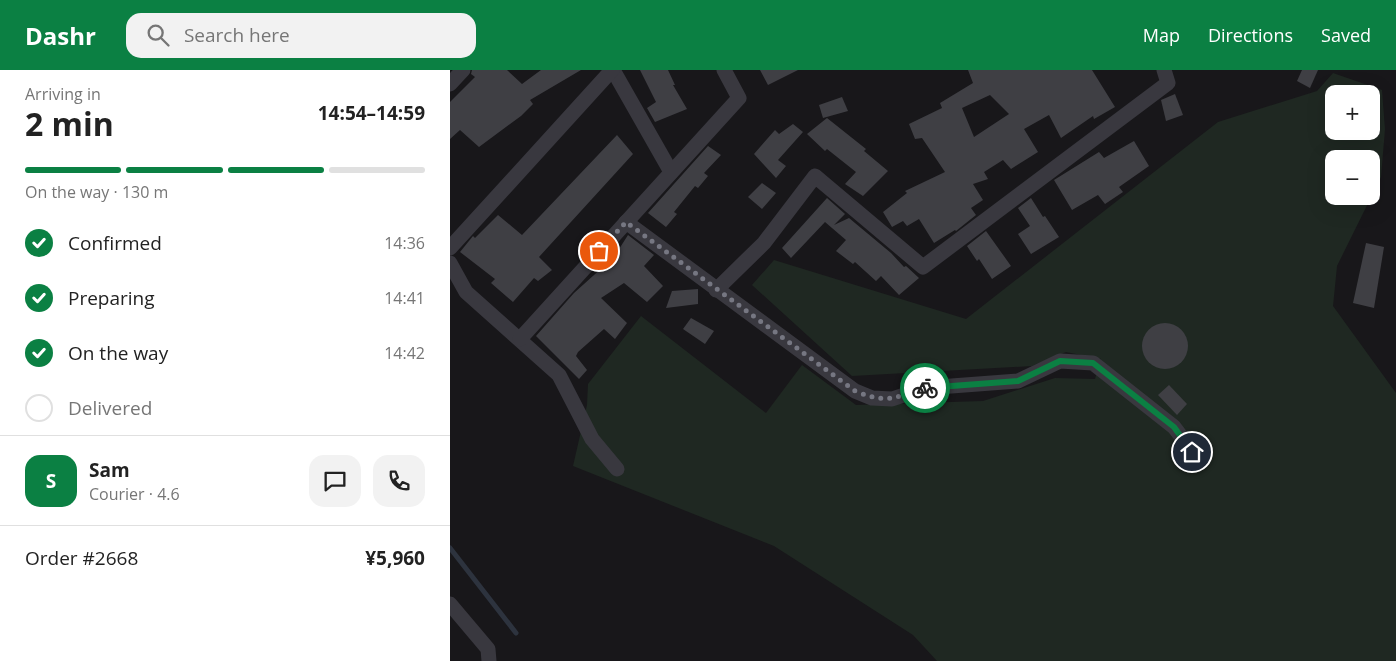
<!DOCTYPE html>
<html lang="en">
<head>
<meta charset="utf-8">
<style>
  :root { --surface:#fff; --page:#f2f2f2; --text:#222; --muted:#767676; --line:#e0e0e0; --accent:#0b8043 }
  body { margin:0; font-family:"Open Sans",sans-serif; background:var(--page); color:var(--text); height:100vh; display:flex; flex-direction:column; font-size:19px; white-space:nowrap }
  * { box-sizing:border-box; margin:0 }
  p { font-size:16px; color:var(--muted) }
  .icon { flex:none; width:28px; height:28px; fill:none; stroke:currentColor; stroke-width:2; stroke-linecap:round; stroke-linejoin:round }
  .map { position:relative; flex:1; overflow:hidden }
  .drawer { display:flex; flex-direction:column; background:var(--surface); width:450px }
  .drawer>* { flex:none }
  .controls { position:absolute; left:875px; top:15px; display:grid; gap:10px }
  .controls a { display:grid; place-items:center; width:55px; height:55px; border-radius:10px; background:var(--surface); box-shadow:0 5px 20px #0002; font-size:25px }
  .pin { position:absolute; display:grid; place-items:center; width:42px; height:42px; color:#fff; margin:-21px; border:2px solid #fff; border-radius:50%; box-shadow:0 1px 5px #0007 }
  .courier { position:absolute; display:grid; place-items:center; width:50px; height:50px; margin:-25px; border:4px solid #0b8043; border-radius:50%; background:#fff; color:#222; box-shadow:0 1px 6px #0007 }
  .overview em { font-style:normal; font-weight:700 }
  .overview div { display:flex; flex-direction:column-reverse }
  .overview { display:flex; align-items:center; justify-content:space-between; height:85px; padding:0 25px }
  h1 { font-size:32px; font-weight:700; line-height:38px }
  .bar { display:grid; grid-template-columns:repeat(4,1fr); gap:8px 5px; align-content:center; height:60px; padding:0 25px }
  .bar i { height:6px; border-radius:4px; background:var(--line) }
  .bar .current { background:var(--accent) }
  .bar p { grid-column:span 4 }
  .line { display:flex; align-items:center; gap:12px; padding:0 25px; border-top:1px solid var(--line) }
  .line div { flex:1 }
  .round { display:grid; place-items:center; flex:none; width:52px; height:52px; border-radius:15px; background:var(--page) }
  ol { padding:0 25px; list-style:none }
  li { display:flex; align-items:center; gap:15px; height:55px }
  li p { margin-inline-start:auto }
  li .icon { padding:5px; border-radius:50%; background:var(--accent); color:#fff; stroke-width:4 }
  li:last-child { color:var(--muted) }
  li i { width:28px; height:28px; border:2px solid var(--line); border-radius:50% }
  header { display:flex; align-items:center; gap:30px; box-sizing:border-box; height:70px; padding:0 25px; background:var(--accent); color:#fff }
  header strong { font-size:24px }
  nav { display:flex; gap:28px; margin-inline-start:auto; font-size:18px }
  .search { width:350px; height:45px; background:var(--page); display:flex; align-items:center; gap:12px; box-sizing:border-box; padding:0 18px; border-radius:15px; color:var(--muted); font-size:19px }
  main { display:flex; flex:1; min-height:0 }
  .map>svg:first-child { display:block }
  .green { fill:#1f2822; fill-rule:evenodd }
  .lines { fill:none; stroke-linecap:round; stroke-linejoin:round }
  .stream { stroke:#2d333e; stroke-width:5 }
  .building { fill:#3f3f44; fill-rule:evenodd }
  .street { stroke:#39383f; stroke-width:15 }
  .done { stroke:#767782; stroke-width:5; stroke-dasharray:0 9 }
  .route { stroke:#0b8043; stroke-width:6 }
</style>
</head>
<body>
<header>
<strong>Dashr</strong>
<div class="search"><svg class="icon" aria-label="search" viewBox="0 0 24 24"><circle cx="10" cy="10" r="6"/><path d="M15 15l6 6"/></svg>Search here</div>
<nav><a>Map</a><a>Directions</a><a>Saved</a></nav>
</header>
<main>
<section class="drawer">
<div class="overview"><div><h1>2 min</h1><p>Arriving in</p></div><em>14:54–14:59</em></div>
<div class="bar"><i class="current"></i><i class="current"></i><i class="current"></i><i></i><p>On the way · 130 m</p></div>
<ol>
<li><svg class="icon" aria-label="check" viewBox="0 0 24 24"><path d="M5 12l5 5 9-10"/></svg>Confirmed<p>14:36</p></li>
<li><svg class="icon" aria-label="check" viewBox="0 0 24 24"><path d="M5 12l5 5 9-10"/></svg>Preparing<p>14:41</p></li>
<li><svg class="icon" aria-label="check" viewBox="0 0 24 24"><path d="M5 12l5 5 9-10"/></svg>On the way<p>14:42</p></li>
<li><i></i>Delivered</li>
</ol>
<div class="line" style="height:90px"><b class="round" style="background:var(--accent);color:#fff">S</b><div><b>Sam</b><p>Courier · 4.6</p></div><a class="round"><svg class="icon" aria-label="chat" viewBox="0 0 24 24"><path d="M4 5h16v11H9l-5 4z"/></svg></a><a class="round"><svg class="icon" aria-label="phone" viewBox="0 0 24 24"><path d="M5 4h4l2 5-3 2q2 4 5 5l2-3 5 2v4C11 20 4 13 5 4z"/></svg></a></div>
<div class="line" style="height:65px"><div>Order #2668</div><b>¥5,960</b></div>
</section>
<div class="map">
<svg width="946" height="591" viewBox="0 0 946 591">
  <rect width="100%" height="100%" fill="#18171a"/>
  <!-- green -->
  <path class="green" d="M883,3L932,20L935,59L931,107L887,196L883,236L946,323V591H487L463,565L324,476L123,396L137,335L138,314L191,246L316,343L352,295L406,335L533,331L605,308L645,309L651,289L616,282L582,296L402,306L302,215L324,190L516,249L768,52L867,21ZM884,24H921V61H884ZM884,89H921V126H884Z"/>
  <g class="lines">
    <!-- stream -->
    <polyline class="stream" points="0,478 66,563"/>
  </g>
  <!-- building -->
  <g class="building">
    <polygon points="22,0 57,0 72,14 91,0 131,0 80,30 83,34 71,46 29,77 10,60 0,69 0,32 25,7 21,4"/>
    <polygon points="190,0 218,0 225,15 223,15 237,39 205,52 197,38 206,32"/>
    <polygon points="310,0 348,0 318,15"/>
    <path d="M518,0H642L665,37L644,49L643,46L611,68L599,45L574,59L588,82L561,99L553,90L534,102L538,109L523,114L533,130L521,138L526,145L506,161L505,160L484,173L469,149L457,156L453,151L442,157L433,142L457,123L455,121L495,102L472,68L465,69L459,54L492,38L490,33L523,13ZM540,25L559,44L524,67L512,38Z"/>
    <polygon points="852,0 868,0 860,18 847,11"/>
    <polygon points="725,24 733,45 716,51 711,30"/>
    <polygon points="392,27 398,41 373,48 369,35"/>
    <polygon points="377,48 416,79 414,81 438,101 413,126 395,114 406,102 377,79 375,81 357,64"/>
    <polygon points="343,54 353,62 328,90 336,96 326,108 304,84 325,60 329,64"/>
    <polygon points="167,65 183,84 89,187 102,200 88,211 84,208 63,232 41,213 45,209 10,182 23,166 25,168 48,145 72,165"/>
    <polygon points="684,71 699,96 669,117 673,122 655,134 648,125 622,140 604,110 649,82 654,88"/>
    <polygon points="258,76 271,85 254,103 258,106 248,118 245,116 224,142 227,144 216,157 198,143"/>
    <polygon points="312,113 326,123 312,139 298,127"/>
    <polygon points="377,128 395,144 384,155 399,148 441,183 454,197 456,196 469,208 449,225 431,206 426,211 405,192 403,194 386,181 396,170 375,152 341,188 332,178"/>
    <polygon points="581,128 593,147 595,146 609,167 581,184 568,164 580,156 568,138"/>
    <polygon points="536,161 561,196 542,209 529,189 527,191 517,176"/>
    <polygon points="178,165 204,185 194,196 213,216 197,232 174,213 151,228 177,253 165,269 154,259 128,282 126,286 137,300 129,309 86,266 124,223 154,196 157,198"/>
    <polygon points="916,173 934,177 924,238 903,233"/>
    <polygon points="248,219 248,234 216,238 222,221"/>
    <polygon points="241,248 264,261 255,274 233,259"/>
    <circle cx="715" cy="276" r="23"/>
    <polygon points="719,315 737,334 727,345 708,325"/>
  </g>
  <g class="lines">
    <!-- street -->
    <g class="street">
      <polyline points="163,0 221,102"/>
      <polyline points="0,14 13,0"/>
      <polyline points="176,152 405,321 422,328 442,329 475,318 568,311 610,291 643,293 724,357 743,382"/>
      <polyline points="0,178 162,0"/>
      <polyline points="0,193 16,222 109,305 142,369 167,399"/>
      <polyline points="266,220 314,173 365,106 473,197 718,13 714,0"/>
      <polyline points="70,269 289,28 274,0"/>
      <polyline points="0,534 38,579 39,591"/>
    </g>
  </g>
  <g class="lines">
    <!-- done -->
    <path class="done" d="M149,181L176,152L405,321C436,334 445,328 475,318"/>
    <!-- route -->
    <polyline class="route" points="475,318 568,311 610,291 643,293 724,357 742,382"/>
  </g>
</svg>
<div class="controls">
<a>+</a>
<a>−</a>
</div>
<div class="pin" style="left:149px;top:181px;background:#ea580c"><svg class="icon" aria-label="bag" viewBox="0 0 24 24"><path d="M5 8h14l-1 12H6zM9 8a3 3 0 0 1 6 0"/></svg></div>
<div class="pin" style="left:742px;top:382px;background:#1f2937"><svg class="icon" aria-label="home" viewBox="0 0 24 24"><path d="M3 11l9-7 9 7M6 9v11h12V9"/></svg></div>
<div class="courier" style="left:475px;top:318px"><svg class="icon" aria-label="bike" viewBox="0 0 24 24"><circle cx="6" cy="16" r="4"/><circle cx="18" cy="16" r="4"/><path d="M6 16l4-8h5l3 8M10 8l3 8H6M13 5h3"/></svg></div>
</div>
</main>
</body>
</html>
